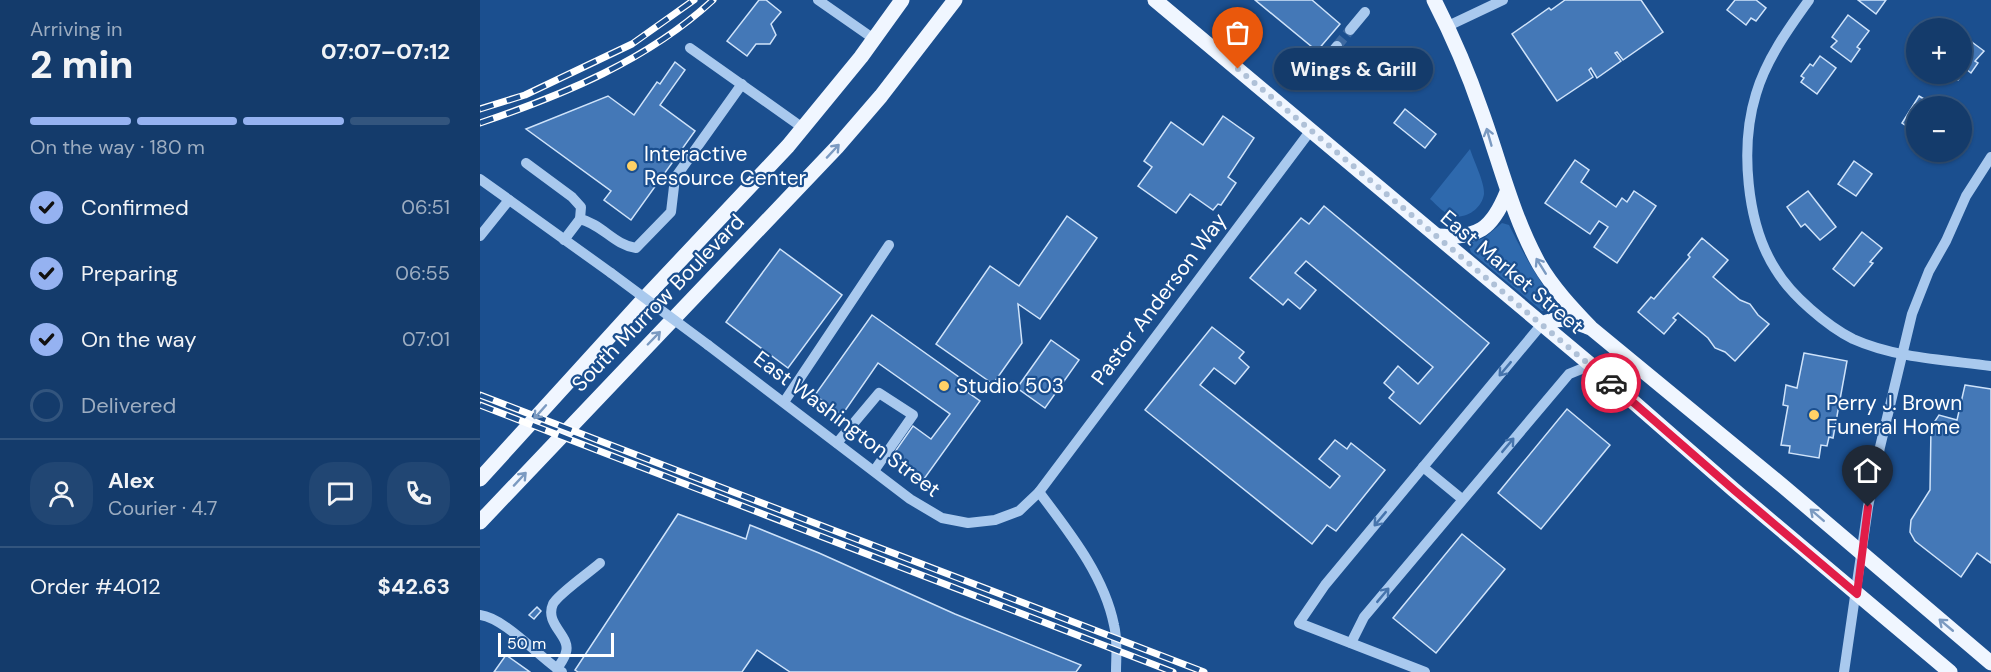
<!DOCTYPE html>
<html lang="en">
<head>
<meta charset="utf-8">
<style>
  :root { --surface:#143b6b; --page:#214673; --text:#f1f3f6; --muted:#9dadc1; --line:#33557e; --accent:#95b2f1 }
  body { margin:0; font-family:"DM Sans",sans-serif; background:var(--page); color:var(--text); height:100vh; display:flex; flex-direction:column; font-size:22px; white-space:nowrap }
  * { box-sizing:border-box; margin:0 }
  p { font-size:20px; color:var(--muted) }
  .icon { flex:none; width:33px; height:33px; fill:none; stroke:currentColor; stroke-width:2; stroke-linecap:round; stroke-linejoin:round }
  .map { position:relative; flex:1; overflow:hidden }
  .panel { display:flex; flex-direction:column; background:var(--surface); width:480px }
  .panel>* { flex:none }
  .fabs { position:absolute; left:1426px; top:18px; display:grid; gap:12px }
  .fabs a { display:grid; place-items:center; width:66px; height:66px; border-radius:50%; background:var(--surface); box-shadow:0 2px 4px #0004,0 0 0 2px var(--line); font-size:30px }
  .scale { position:absolute; left:18px; bottom:15px; width:116px; box-sizing:border-box; padding-left:6px; border:3px solid #fff; border-top:0; font-size:16px; line-height:21px; white-space:nowrap; color:#fff; -webkit-text-stroke:4px #1b4f8f; paint-order:stroke }
  .pin { position:absolute; display:grid; place-items:center; width:51px; height:51px; color:#fff; margin:-62px -26px; border-radius:50% 50% 50% 0; rotate:-45deg; box-shadow:0 0 6px #0007 }
  .pin .icon { rotate:45deg }
  .courier { position:absolute; display:grid; place-items:center; width:60px; height:60px; margin:-30px; border:4px solid #e11d48; border-radius:50%; background:#fff; color:#222; box-shadow:0 2px 8px #0007 }
  .bubble { position:absolute; height:42px; border-radius:21px; background:var(--surface); box-shadow:0 2px 4px #0004,0 0 0 2px var(--line); font-size:20px; font-weight:800; line-height:42px; text-align:center }
  .summary em { font-style:normal; font-weight:800 }
  .summary div { display:flex; flex-direction:column-reverse }
  .summary { display:flex; align-items:center; justify-content:space-between; height:102px; padding:0 30px }
  h1 { font-size:39px; font-weight:800; line-height:45px }
  .bar { display:grid; grid-template-columns:repeat(4,1fr); gap:9px 6px; align-content:center; height:72px; padding:0 30px }
  .bar i { height:8px; border-radius:4px; background:var(--line) }
  .bar .selected { background:var(--accent) }
  .bar p { grid-column:span 4 }
  .line { display:flex; align-items:center; gap:15px; padding:0 30px; border-top:2px solid var(--line) }
  .line div { flex:1 }
  .round { display:grid; place-items:center; flex:none; width:63px; height:63px; border-radius:24px; background:var(--page) }
  ol { padding:0 30px; list-style:none }
  li { display:flex; align-items:center; gap:18px; height:66px }
  li p { margin-inline-start:auto }
  li .icon { padding:6px; border-radius:50%; background:var(--accent); color:#111; stroke-width:4 }
  li:last-child { color:var(--muted) }
  li i { width:33px; height:33px; border:3px solid var(--line); border-radius:50% }
  main { display:flex; flex:1; min-height:0 }
  .map>svg:first-child { display:block }
  .green { fill:#2e69ad }
  .building { fill:#4478b7; stroke:#cfe3fa; stroke-width:1.5 }
  .lines { fill:none; stroke-linecap:round; stroke-linejoin:round }
  .minor-tunnel { stroke:#3d69a0; stroke-width:10; stroke-dasharray:10 5; stroke-linecap:butt }
  .minor { stroke:#a9c9ee; stroke-width:10 }
  .major { stroke:#f0f6ff; stroke-width:15 }
  .rail-casing { stroke:#fff; stroke-width:7 }
  .rail { stroke:#1b4f8f; stroke-width:4.5; stroke-dasharray:14; stroke-linecap:butt }
  .minor-bridge { stroke:#a9c9ee; stroke-width:10 }
  .oneway { stroke:#7b9ac1 }
  .oneway2 { stroke:#4674ac }
  .done { stroke:#afc1d8; stroke-width:6; stroke-dasharray:0 10.8 }
  .route { stroke:#e11d48; stroke-width:8 }
  .poi-dot { fill:#ffd166; stroke:#1b4f8f; stroke-width:2 }
  .labels { text-anchor:middle; dominant-baseline:central; stroke-width:4.5; stroke-linejoin:round; paint-order:stroke }
  .poi-label { font-size:21px; fill:#fff; stroke:#1b4f8f; text-anchor:start }
  .street-label { font-size:21px; fill:#fff; stroke:#1b4f8f }
</style>
</head>
<body>
<main>
<section class="panel">
<div class="summary"><div><h1>2 min</h1><p>Arriving in</p></div><em>07:07–07:12</em></div>
<div class="bar"><i class="selected"></i><i class="selected"></i><i class="selected"></i><i></i><p>On the way · 180 m</p></div>
<ol>
<li><svg class="icon" aria-label="check" viewBox="0 0 24 24"><path d="M5 12l5 5 9-10"/></svg>Confirmed<p>06:51</p></li>
<li><svg class="icon" aria-label="check" viewBox="0 0 24 24"><path d="M5 12l5 5 9-10"/></svg>Preparing<p>06:55</p></li>
<li><svg class="icon" aria-label="check" viewBox="0 0 24 24"><path d="M5 12l5 5 9-10"/></svg>On the way<p>07:01</p></li>
<li><i></i>Delivered</li>
</ol>
<div class="line" style="height:108px"><a class="round"><svg class="icon" aria-label="person" viewBox="0 0 24 24"><circle cx="12" cy="8" r="4"/><path d="M4 21q1-7 8-7t8 7"/></svg></a><div><b>Alex</b><p>Courier · 4.7</p></div><a class="round"><svg class="icon" aria-label="chat" viewBox="0 0 24 24"><path d="M4 5h16v11H9l-5 4z"/></svg></a><a class="round"><svg class="icon" aria-label="phone" viewBox="0 0 24 24"><path d="M5 4h4l2 5-3 2q2 4 5 5l2-3 5 2v4C11 20 4 13 5 4z"/></svg></a></div>
<div class="line" style="height:78px"><div>Order #4012</div><b>$42.63</b></div>
</section>
<div class="map">
<svg width="1511" height="672" viewBox="0 0 1511 672">
  <rect width="100%" height="100%" fill="#1b4f8f"/>
  <!-- green -->
  <g class="green">
    <path d="M990,149C993,159 1005,183 1004,194C1002,208 987,219 973,216C964,214 957,205 950,199Z"/>
    <path d="M1022,223L1029,225C1044,255 1059,282 1080,308L1079,311H1062L991,252L989,247L992,242L1004,238Z"/>
  </g>
  <!-- building -->
  <g class="building">
    <polygon points="279,0 286,0 301,12 291,24 296,35 290,44 276,44 267,56 247,41"/>
    <polygon points="775,0 832,0 860,24 837,51"/>
    <polygon points="1085,0 1161,0 1183,32 1143,60 1137,52 1135,53 1141,61 1117,78 1111,68 1109,70 1113,77 1077,101 1032,34 1069,8 1071,10"/>
    <polygon points="1255,0 1276,0 1286,8 1276,21 1271,18 1266,25 1247,10"/>
    <polygon points="1378,0 1406,0 1396,14"/>
    <polygon points="1368,15 1389,31 1377,47 1380,49 1371,62 1351,47 1357,41 1352,37"/>
    <polygon points="1485,37 1504,51 1495,61 1498,63 1491,73 1486,69 1478,80 1469,74 1482,74 1482,41"/>
    <polygon points="1340,56 1356,68 1337,94 1321,82 1324,78 1321,76 1330,64 1333,66"/>
    <polygon points="195,62 205,70 180,105 215,131 151,220 124,200 131,191 46,129 128,96 154,115 177,82 180,84"/>
    <polygon points="1439,96 1456,106 1437,106 1437,133 1422,123"/>
    <polygon points="925,109 956,134 945,148 914,123"/>
    <polygon points="743,116 774,138 748,177 756,183 741,205 738,204 733,210 710,194 696,213 658,186 672,167 664,161 691,122 723,145"/>
    <polygon points="1095,160 1109,170 1101,182 1136,207 1142,198 1147,202 1154,191 1176,206 1137,263 1114,247 1128,227 1119,221 1110,234 1065,203"/>
    <polygon points="1374,161 1392,174 1376,196 1358,184"/>
    <polygon points="1328,191 1356,227 1340,240 1325,224 1321,227 1307,207"/>
    <polygon points="844,206 1009,343 940,424 909,398 914,392 904,383 918,366 938,384 953,367 826,261 815,273 836,290 820,309 808,299 803,305 770,278 821,218 829,224"/>
    <polygon points="587,216 617,238 560,319 538,304 542,343 513,384 456,344 510,266 539,286"/>
    <polygon points="1382,232 1402,248 1390,262 1393,263 1374,286 1353,269"/>
    <polygon points="1222,238 1248,260 1233,277 1260,300 1270,304 1278,315 1289,324 1255,361 1245,352 1235,348 1228,338 1198,313 1193,318 1196,320 1184,334 1158,312 1171,297 1174,299 1210,257 1208,255"/>
    <polygon points="300,249 362,295 308,368 246,322"/>
    <polygon points="392,315 490,385 486,391 500,401 444,479 412,456 433,426 451,439 470,414 398,363 362,415 335,395"/>
    <polygon points="732,327 764,352 759,358 769,367 755,384 734,368 720,385 850,488 860,476 839,459 855,440 867,449 871,443 905,470 856,531 847,525 832,544 665,410"/>
    <polygon points="571,340 599,360 565,408 537,388"/>
    <polygon points="1324,353 1367,361 1353,438 1349,437 1347,446 1341,445 1339,458 1309,453 1310,446 1301,445 1308,406 1303,405 1306,385 1317,388"/>
    <polygon points="1485,385 1511,389 1511,563 1497,553 1481,577 1435,541 1430,532 1431,520 1450,490 1451,427 1459,415 1477,420"/>
    <polygon points="1087,409 1130,445 1061,529 1018,493"/>
    <polygon points="198,514 266,539 270,525 339,553 475,614 601,665 596,672 310,672 277,650 262,672 98,672 95,670"/>
    <polygon points="982,534 1025,569 956,653 913,618"/>
    <polygon points="57,607 61,611 54,619 49,615"/>
    <polygon points="26,655 50,672 14,672"/>
  </g>
  <g class="lines">
    <!-- minor-tunnel -->
    <polyline class="minor-tunnel" points="857,46 870,30"/>
    <!-- minor -->
    <g class="minor">
      <polyline points="338,0 394,39"/>
      <path d="M1329,0C1308,29 1286,60 1276,94C1260,146 1266,224 1296,270C1311,295 1347,326 1373,339C1415,358 1466,360 1511,366"/>
      <polyline points="968,26 1023,0"/>
      <polyline points="870,30 885,12"/>
      <polyline points="210,48 323,128"/>
      <polyline points="825,80 837,70 857,46"/>
      <polyline points="46,163 92,197 101,207 100,219"/>
      <polyline points="0,179 131,273"/>
      <polyline points="0,236 29,200"/>
      <path d="M84,240L100,219C122,224 134,245 156,248L191,212L195,178L262,84"/>
      <polyline points="228,345 430,499 462,518 488,523 515,520 539,511 559,492 831,130"/>
      <polyline points="304,402 409,245"/>
      <polyline points="357,443 399,393 433,415 394,471"/>
      <polyline points="943,467 982,499"/>
      <path d="M559,492C589,532 624,575 634,625C638,641 636,657 636,672"/>
      <path d="M0,615C25,618 60,658 82,672"/>
      <polyline points="871,643 884,617 1089,374 1111,365"/>
      <path d="M77,669C80,664 85,658 86,652C91,636 64,624 73,604C78,594 110,572 120,563"/>
      <polyline points="945,672 819,623 845,585 1062,324"/>
      <polyline points="1364,672 1388,507 1400,447 1432,314 1449,271 1466,241 1486,196 1511,157"/>
    </g>
    <!-- major -->
    <g class="major">
      <polyline points="675,0 1111,365 1254,490 1470,672"/>
      <path d="M954,0C972,35 988,72 1001,110C1020,162 1032,215 1059,264C1073,288 1092,308 1111,328L1304,487L1511,663"/>
      <path d="M958,236C998,239 1012,229 1027,192"/>
      <path d="M1062,324C1081,316 1090,320 1108,327"/>
      <polyline points="0,479 161,302 308,146 381,57 422,0"/>
      <polyline points="0,522 357,147 401,96 475,0"/>
    </g>
    <!-- rail casing -->
    <g class="rail-casing">
      <g id="rail">
        <polyline points="0,109 45,95 152,44 214,0"/>
        <path d="M0,123C83,95 168,60 233,0"/>
        <polyline points="0,395 724,672"/>
        <polyline points="0,405 693,672"/>
      </g>
    </g>
    <!-- rail -->
    <use href="#rail" class="rail"/>
    <!-- minor-bridge -->
    <polyline class="minor-bridge" points="131,273 228,345"/>
  </g>
  <!-- one-way arrows -->
  <defs><path id="oneway-shaft" d="M-6 0H5M1.5-3L5.5 0L1.5 3" fill="none" stroke-width="1.6" stroke-linecap="round" stroke-linejoin="round" transform="scale(1.5)"/></defs>
  <g class="oneway">
    <use href="#oneway-shaft" transform="translate(1009 137) rotate(-106)"/>
    <use href="#oneway-shaft" transform="translate(353 151) rotate(-47)"/>
    <use href="#oneway-shaft" transform="translate(1061 266) rotate(-122)"/>
    <use href="#oneway-shaft" transform="translate(174 338) rotate(-46)"/>
    <use href="#oneway-shaft" transform="translate(60 412) rotate(132)"/>
    <use href="#oneway-shaft" transform="translate(40 479) rotate(-47)"/>
    <use href="#oneway-shaft" transform="translate(1337 515) rotate(-139)"/>
    <use href="#oneway-shaft" transform="translate(1466 625) rotate(-140)"/>
  </g>
  <g class="oneway2">
    <use href="#oneway-shaft" transform="translate(1025 369) rotate(130)"/>
    <use href="#oneway-shaft" transform="translate(1028 445) rotate(-50)"/>
    <use href="#oneway-shaft" transform="translate(900 519) rotate(130)"/>
    <use href="#oneway-shaft" transform="translate(903 595) rotate(-50)"/>
  </g>
  <g class="lines">
    <!-- done -->
    <polyline class="done" points="758,69 1131,383"/>
    <!-- route -->
    <polyline class="route" points="1131,383 1254,490 1377,594 1388,507"/>
  </g>
  <!-- markers -->
  <g class="poi-dot">
    <circle cx="152" cy="166" r="6"/>
    <circle cx="464" cy="386" r="6"/>
    <circle cx="1334" cy="415" r="6"/>
  </g>
  <g class="labels">
    <!-- poi labels -->
    <g class="poi-label">
      <text x="164" y="154">Interactive<tspan x="164" dy="24">Resource Center</tspan></text>
      <text x="476" y="386">Studio 503</text>
      <text x="1346" y="403">Perry J. Brown<tspan x="1346" dy="24">Funeral Home</tspan></text>
    </g>
    <!-- street labels -->
    <g class="street-label">
      <text transform="translate(1032 272) rotate(40)">East Market Street</text>
      <text transform="translate(679 299) rotate(-53)">Pastor Anderson Way</text>
      <text transform="translate(178 303) rotate(-46)">South Murrow Boulevard</text>
      <text transform="translate(367 424) rotate(37)">East Washington Street</text>
    </g>
  </g>
</svg>
<div class="fabs">
<a>+</a>
<a>−</a>
</div>
<div class="scale">50 m</div>
<div class="pin" style="left:758px;top:69px;background:#ea580c"><svg class="icon" aria-label="bag" viewBox="0 0 24 24"><path d="M5 8h14l-1 12H6zM9 8a3 3 0 0 1 6 0"/></svg></div>
<div class="pin" style="left:1388px;top:507px;background:#1f2937"><svg class="icon" aria-label="home" viewBox="0 0 24 24"><path d="M3 11l9-7 9 7M6 9v11h12V9"/></svg></div>
<div class="courier" style="left:1131px;top:383px"><svg class="icon" aria-label="car" viewBox="0 0 24 24"><path d="M5 17H2v-5l4-1 3-4h7l3 4 3 1v5h-3M9 17h6M6 11h13"/><circle cx="7" cy="17" r="2"/><circle cx="17" cy="17" r="2"/></svg></div>
<div class="bubble" style="left:794px;top:48px;width:159px">Wings &amp; Grill</div>
</div>
</main>
</body>
</html>
